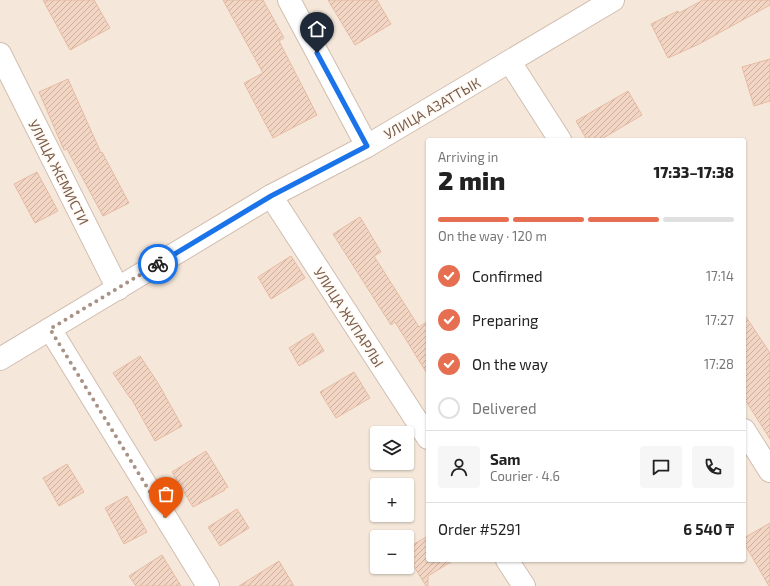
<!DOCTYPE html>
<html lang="en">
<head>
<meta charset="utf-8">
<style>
  :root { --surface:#fff; --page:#f6f6f6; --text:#222; --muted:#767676; --line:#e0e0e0; --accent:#e76f51 }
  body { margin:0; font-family:"Exo 2",sans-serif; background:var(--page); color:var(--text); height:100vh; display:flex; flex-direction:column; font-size:15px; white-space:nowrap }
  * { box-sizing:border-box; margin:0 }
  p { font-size:13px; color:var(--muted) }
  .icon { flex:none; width:22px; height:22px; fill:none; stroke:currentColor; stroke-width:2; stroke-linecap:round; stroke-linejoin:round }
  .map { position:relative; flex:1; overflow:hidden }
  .details { position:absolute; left:426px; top:138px; width:320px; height:424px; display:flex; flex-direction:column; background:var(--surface); border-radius:4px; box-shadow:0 1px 3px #0004 }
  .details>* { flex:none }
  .tools { position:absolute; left:370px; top:426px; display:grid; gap:8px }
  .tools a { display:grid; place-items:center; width:44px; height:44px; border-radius:4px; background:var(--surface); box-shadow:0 1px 3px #0004; font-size:20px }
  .pin { position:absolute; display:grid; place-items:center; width:34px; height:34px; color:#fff; margin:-41px -17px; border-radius:50% 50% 50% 0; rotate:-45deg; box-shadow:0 0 4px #0007 }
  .pin .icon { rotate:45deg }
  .courier { position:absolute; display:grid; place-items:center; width:40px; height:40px; margin:-20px; border:3px solid #1a73e8; border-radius:50%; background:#fff; color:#222; box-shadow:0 1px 5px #0007 }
  .headline em { font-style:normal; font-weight:800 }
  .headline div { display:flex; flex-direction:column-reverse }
  .headline { display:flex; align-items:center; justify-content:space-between; height:68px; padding:0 12px }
  h1 { font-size:26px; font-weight:800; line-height:30px }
  .bar { display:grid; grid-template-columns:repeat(4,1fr); gap:6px 4px; align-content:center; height:48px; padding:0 12px }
  .bar i { height:5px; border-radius:3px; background:var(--line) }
  .bar .selected { background:var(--accent) }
  .bar p { grid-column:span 4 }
  .line { display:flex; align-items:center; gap:10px; padding:0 12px; border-top:1px solid var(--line) }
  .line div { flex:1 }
  .round { display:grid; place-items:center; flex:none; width:42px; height:42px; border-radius:4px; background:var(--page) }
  ol { padding:0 12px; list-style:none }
  li { display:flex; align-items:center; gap:12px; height:44px }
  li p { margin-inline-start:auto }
  li .icon { padding:4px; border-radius:50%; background:var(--accent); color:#fff; stroke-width:4 }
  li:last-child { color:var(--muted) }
  li i { width:22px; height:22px; border:2px solid var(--line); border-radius:50% }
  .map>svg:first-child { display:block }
  .residential { fill:#f5e8da; fill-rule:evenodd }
  .building { fill:url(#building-hatch); stroke:#e6bba3 }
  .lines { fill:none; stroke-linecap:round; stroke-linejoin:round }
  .minor-casing { stroke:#d1beb0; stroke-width:24 }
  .minor { stroke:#fff; stroke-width:22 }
  .done { stroke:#a89285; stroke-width:4; stroke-dasharray:0 7.2 }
  .route { stroke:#1a73e8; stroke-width:5 }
  .labels { text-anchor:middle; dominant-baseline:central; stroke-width:3; stroke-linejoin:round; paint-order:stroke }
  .street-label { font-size:14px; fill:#7a5c4d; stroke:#fffaf3 }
</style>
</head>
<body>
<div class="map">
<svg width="770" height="586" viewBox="0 0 770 586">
  <defs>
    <pattern id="building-hatch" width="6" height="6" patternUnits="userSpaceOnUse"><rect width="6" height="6" fill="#f3d5c3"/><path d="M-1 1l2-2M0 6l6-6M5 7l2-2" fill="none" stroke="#cab0a1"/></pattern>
  </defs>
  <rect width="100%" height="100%" fill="#fdf6ec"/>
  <!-- residential -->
  <path class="residential" d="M0,0H770V586H0ZM428,140H744V560H428ZM377,433H407V463H377ZM377,485H407V515H377ZM377,537H407V567H377Z"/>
  <!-- building -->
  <g class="building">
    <polygon points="43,0 94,0 110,28 70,50"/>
    <polygon points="223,0 263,0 284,38 279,41 317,115 273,138 244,83 263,73"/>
    <polygon points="328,0 377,0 391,24 355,45"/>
    <polygon points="703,0 770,0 770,5 699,44 668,58 651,24 678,11 679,13"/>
    <polygon points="770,59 770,101 754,106 742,67"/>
    <polygon points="68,79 101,153 102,152 129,203 103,216 67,149 64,150 39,92"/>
    <polygon points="628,91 642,115 600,140 587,140 576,121"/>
    <polygon points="37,172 58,211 35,223 14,184"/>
    <polygon points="360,217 381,252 374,256 419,327 428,321 428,375 395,322 391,325 333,234"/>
    <polygon points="291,256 305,278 271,299 258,277"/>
    <polygon points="744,314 770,353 770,439 744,398"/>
    <polygon points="313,333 324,351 299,366 289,348"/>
    <polygon points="140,356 158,383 182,426 155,441 131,398 130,398 113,373"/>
    <polygon points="354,372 370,398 336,418 320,392"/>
    <polygon points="206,451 228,487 224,489 225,490 193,507 172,472"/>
    <polygon points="67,464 84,492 59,506 43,478"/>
    <polygon points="127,496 147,532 124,544 105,508"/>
    <polygon points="237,509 249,528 220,546 208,527"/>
    <polygon points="770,523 770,586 769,586 744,543 744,538"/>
    <polygon points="428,536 428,560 454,560 428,576 428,586 426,586 407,555 407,548"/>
    <polygon points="162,555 181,586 136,586 129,576"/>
    <polygon points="279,561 294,586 239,586"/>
  </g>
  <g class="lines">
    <!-- minor casing -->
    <g class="minor-casing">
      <g id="minor">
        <polyline points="289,0 367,146"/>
        <polyline points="0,54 118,289"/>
        <polyline points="510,62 560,140"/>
        <polyline points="271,196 428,438"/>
        <polyline points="50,329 208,586"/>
        <polyline points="0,359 271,196 367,146 613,0"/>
        <polyline points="744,430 770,471"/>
        <polyline points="507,560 524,586"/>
      </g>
    </g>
    <!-- minor -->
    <use href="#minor" class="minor"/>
  </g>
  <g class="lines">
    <!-- done -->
    <polyline class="done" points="158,264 50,329 166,518"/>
    <!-- route -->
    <polyline class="route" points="158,264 271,196 367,146 317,53"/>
  </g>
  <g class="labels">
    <!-- street labels -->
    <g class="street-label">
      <text transform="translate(432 108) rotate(-30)">УЛИЦА АЗАТТЫК</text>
      <text transform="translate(59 172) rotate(63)">УЛИЦА ЖЕМИСТИ</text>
      <text transform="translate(349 317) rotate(57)">УЛИЦА ЖУПАРЛЫ</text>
    </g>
  </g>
</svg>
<div class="tools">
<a><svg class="icon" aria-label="layers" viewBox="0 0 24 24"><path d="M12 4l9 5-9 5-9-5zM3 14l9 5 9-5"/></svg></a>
<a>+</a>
<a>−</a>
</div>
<div class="pin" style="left:166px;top:518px;background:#ea580c"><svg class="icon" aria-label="bag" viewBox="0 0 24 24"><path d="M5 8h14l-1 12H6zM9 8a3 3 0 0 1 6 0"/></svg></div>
<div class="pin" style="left:317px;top:53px;background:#1f2937"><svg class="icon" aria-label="home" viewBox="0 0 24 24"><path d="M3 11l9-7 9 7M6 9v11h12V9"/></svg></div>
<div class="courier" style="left:158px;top:264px"><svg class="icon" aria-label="bike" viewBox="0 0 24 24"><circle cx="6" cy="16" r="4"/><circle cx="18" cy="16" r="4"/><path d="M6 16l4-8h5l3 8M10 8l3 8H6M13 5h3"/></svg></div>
<section class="details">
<div class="headline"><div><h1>2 min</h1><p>Arriving in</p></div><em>17:33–17:38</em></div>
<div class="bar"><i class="selected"></i><i class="selected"></i><i class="selected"></i><i></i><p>On the way · 120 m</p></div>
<ol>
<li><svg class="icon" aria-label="check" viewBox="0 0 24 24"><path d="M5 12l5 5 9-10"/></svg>Confirmed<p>17:14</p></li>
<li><svg class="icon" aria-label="check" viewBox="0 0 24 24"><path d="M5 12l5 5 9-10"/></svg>Preparing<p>17:27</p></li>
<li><svg class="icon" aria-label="check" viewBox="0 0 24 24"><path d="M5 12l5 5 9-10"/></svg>On the way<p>17:28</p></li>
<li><i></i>Delivered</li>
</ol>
<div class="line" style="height:72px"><a class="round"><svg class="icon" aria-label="person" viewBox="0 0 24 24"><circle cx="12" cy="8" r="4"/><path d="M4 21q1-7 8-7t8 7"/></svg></a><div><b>Sam</b><p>Courier · 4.6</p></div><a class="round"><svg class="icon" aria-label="chat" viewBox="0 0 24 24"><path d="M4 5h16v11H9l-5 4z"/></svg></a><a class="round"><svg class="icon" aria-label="phone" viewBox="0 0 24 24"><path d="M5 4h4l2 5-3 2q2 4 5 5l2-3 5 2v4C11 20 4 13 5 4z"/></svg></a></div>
<div class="line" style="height:52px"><div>Order #5291</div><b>6 540 ₸</b></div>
</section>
</div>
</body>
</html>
